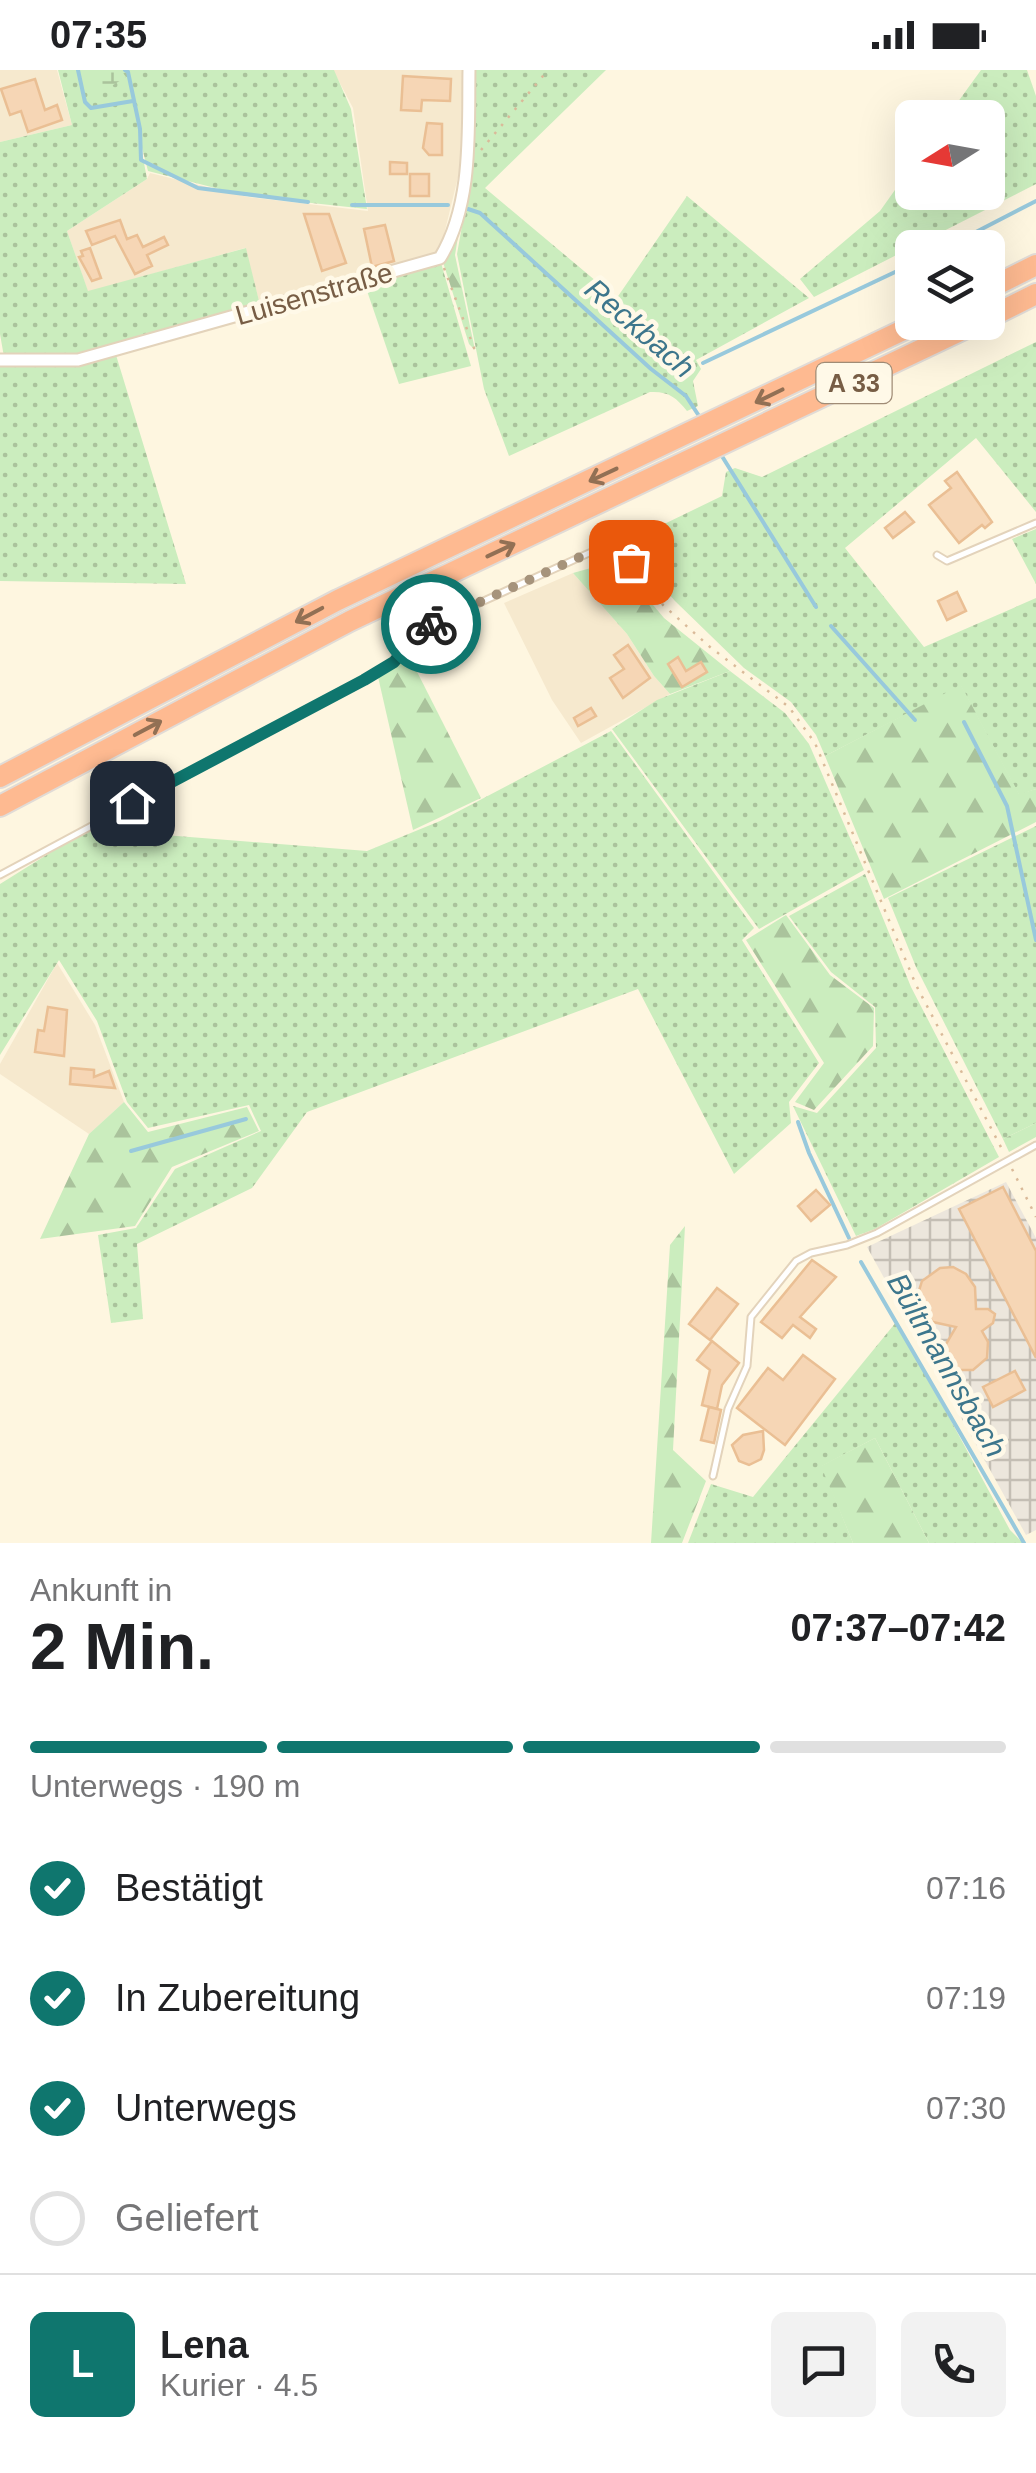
<!DOCTYPE html>
<html lang="de">
<head>
<meta charset="utf-8">
<style>
  :root { --surface:#fff; --page:#f2f2f2; --text:#202124; --muted:#757577; --line:#e0e0e0; --accent:#0f766e }
  body { margin:0; font-family:Arial,sans-serif; background:var(--page); color:var(--text); height:100vh; display:flex; flex-direction:column; font-size:38px; white-space:nowrap }
  * { box-sizing:border-box; margin:0 }
  p { font-size:32px; color:var(--muted) }
  .icon { flex:none; width:55px; height:55px; fill:none; stroke:currentColor; stroke-width:2; stroke-linecap:round; stroke-linejoin:round }
  .map { position:relative; height:1473px; overflow:hidden }
  .sheet { display:flex; flex-direction:column; background:var(--surface); flex:1 }
  .sheet>* { flex:none }
  .needle { width:65px; rotate:259deg }
  .controls { position:absolute; left:895px; top:30px; display:grid; gap:20px }
  .controls a { display:grid; place-items:center; width:110px; height:110px; border-radius:15px; background:var(--surface); box-shadow:0 10px 40px #0002; font-size:50px }
  .pin { position:absolute; display:grid; place-items:center; width:85px; height:85px; color:#fff; margin:-42px; border-radius:20px; box-shadow:0 5px 15px #0006 }
  .courier { position:absolute; display:grid; place-items:center; width:100px; height:100px; margin:-50px; border:8px solid #0f766e; border-radius:50%; background:#fff; color:#222; box-shadow:0 2px 12px #0007 }
  .summary em { font-style:normal; font-weight:800 }
  .summary div { display:flex; flex-direction:column-reverse }
  .summary { display:flex; align-items:center; justify-content:space-between; height:170px; padding:0 30px }
  h1 { font-size:65px; font-weight:800; line-height:75px }
  .bar { display:grid; grid-template-columns:repeat(4,1fr); gap:15px 10px; align-content:center; height:120px; padding:0 30px }
  .bar i { height:12px; border-radius:8px; background:var(--line) }
  .bar .active { background:var(--accent) }
  .bar p { grid-column:span 4 }
  .line { display:flex; align-items:center; gap:25px; padding:0 30px; border-top:2px solid var(--line) }
  .line div { flex:1 }
  .round { display:grid; place-items:center; flex:none; width:105px; height:105px; border-radius:15px; background:var(--page) }
  ol { padding:0 30px; list-style:none }
  li { display:flex; align-items:center; gap:30px; height:110px }
  li p { margin-inline-start:auto }
  li .icon { padding:10px; border-radius:50%; background:var(--accent); color:#fff; stroke-width:4 }
  li:last-child { color:var(--muted) }
  li i { width:55px; height:55px; border:5px solid var(--line); border-radius:50% }
  .status { display:flex; justify-content:space-between; align-items:center; height:70px; padding:0 50px; background:var(--surface); direction:ltr }
  .status svg { height:28px; fill:currentColor }
  .map>svg:first-child { display:block }
  .residential { fill:#f6e9ce }
  .industrial { fill:url(#industrial-grid) }
  .grass { fill:url(#grass-dots) }
  .forest { fill:url(#forest-firs) }
  .wetland { fill:url(#wetland-marsh) }
  .lines { fill:none; stroke-linecap:round; stroke-linejoin:round }
  .stream { stroke:#98c9dc; stroke-width:4 }
  .building { fill:#f6d6b5; stroke:#eabf94; stroke-width:2.5 }
  .service-casing { stroke:#e3d3bb; stroke-width:9 }
  .minor-casing { stroke:#e3d3bb; stroke-width:15 }
  .motorway-casing { stroke:#e1dbd6; stroke-width:24 }
  .path { stroke:#daba99; stroke-width:2.5; stroke-dasharray:2.5 8; stroke-linecap:butt }
  .service { stroke:#fff; stroke-width:5 }
  .minor { stroke:#fff; stroke-width:11 }
  .motorway { stroke:#feba91; stroke-width:20 }
  .oneway { stroke:#927054 }
  .done { stroke:#a6937b; stroke-width:10; stroke-dasharray:0 18 }
  .route { stroke:#0f766e; stroke-width:12 }
  .labels { text-anchor:middle; dominant-baseline:central; stroke-width:9; stroke-linejoin:round; paint-order:stroke }
  .shield { fill:#fff9e8; stroke:#a08c76; stroke-width:2.5 }
  .shield-label { font-size:25px; font-weight:bold; fill:#775d45 }
  .street-label { font-size:28px; fill:#775d45; stroke:#fff9e8 }
  .water-label { font-size:30px; font-style:italic; fill:#3d768c; stroke:#fff9e8 }
</style>
</head>
<body>
<div class="status"><b>07:35</b><svg viewBox="0 0 49 12"><path d="M0 12V9h3v3zM5 12V6h3v6zM10 12V3h3v9zM15 12V0h3v12zM26 1h20v11H26zM47 4h2v5h-2z"/></svg></div>
<div class="map">
<svg width="1036" height="1473" viewBox="0 0 1036 1473">
  <defs>
    <pattern id="industrial-grid" width="8" height="8" patternUnits="userSpaceOnUse" patternTransform="scale(2.5)"><rect width="8" height="8" fill="#ece6dc"/><path d="M0 4h8M4 0v8" fill="none" stroke="#c4beb4"/></pattern>
    <pattern id="grass-dots" width="8" height="8" patternUnits="userSpaceOnUse" patternTransform="scale(2.5)"><rect width="8" height="8" fill="#cbedbe"/><path d="M2 2h.1M6 6h.1" fill="none" stroke="#aac39c" stroke-width="1.8" stroke-linecap="round"/></pattern>
    <pattern id="forest-firs" width="22" height="20" patternUnits="userSpaceOnUse" patternTransform="scale(2.5)"><rect width="22" height="20" fill="#cbedbe"/><path d="M5 1l3.5 6h-7zM16 11l3.5 6h-7z" fill="#aac39c"/></pattern>
    <pattern id="wetland-marsh" width="20" height="14" patternUnits="userSpaceOnUse" patternTransform="scale(2.5)"><rect width="20" height="14" fill="#cbedbe"/><path d="M1 5h8M5 5V1M11 12h8M15 12V8" fill="none" stroke="#aac39c"/></pattern>
  </defs>
  <rect width="100%" height="100%" fill="#fef6e0"/>
  <!-- residential -->
  <g class="residential">
    <polygon points="0,0 57,0 72,55 0,72"/>
    <polygon points="333,0 463,0 460,99 439,185 260,235 245,178 88,222 67,161 147,109 150,103 248,127 368,141 353,38"/>
    <polygon points="573,503 627,564 654,606 670,624 581,673 552,630 504,533"/>
    <polygon points="57,893 95,955 124,1032 89,1064 0,1004 0,994"/>
  </g>
  <!-- industrial -->
  <polygon class="industrial" points="1006,1112 1036,1168 1036,1460 1026,1465 867,1177"/>
  <!-- grass -->
  <g class="grass">
    <polygon points="58,0 334,0 351,39 367,139 247,126 148,101 139,66 147,109 67,161 88,221 246,178 260,235 79,285 4,287 0,264 0,72 72,55"/>
    <path d="M476,0H606L485,118L615,227L612,235L687,126L809,228L696,290L701,299L693,311L698,336L687,341C676,327 668,321 650,322L509,386L484,319L457,184L472,100Z"/>
    <polygon points="981,0 1027,0 1036,26 1036,114 814,227 800,209 880,141 912,96 912,122 988,122 988,48 947,47"/>
    <polygon points="441,193 471,296 399,314 365,215"/>
    <polygon points="1036,272 1036,442 976,368 845,478 924,577 1036,528 1036,719 1019,725 961,616 825,686 816,665 791,632 744,598 675,531 625,473 722,426 726,402 735,398 762,407"/>
    <polygon points="116,285 186,514 0,511 0,294 46,297"/>
    <polygon points="1036,459 1036,514 1012,469"/>
    <polygon points="730,601 785,643 809,674 864,800 759,859 612,659 657,630"/>
    <polygon points="611,661 754,858 742,870 819,993 789,1032 791,1053 734,1104 638,919 307,1042 252,1118 137,1174 143,1249 111,1253 98,1165 136,1158 175,1099 261,1061 249,1035 148,1058 127,1032 97,951 59,890 0,985 0,814 88,759 367,781 440,751"/>
    <polygon points="1036,756 1036,1053 1003,1069 916,897 888,828"/>
    <polygon points="865,804 911,917 999,1087 875,1159 856,1166 793,1036 817,1043 876,978 875,937 831,902 789,846"/>
    <polygon points="897,1251 1010,1460 1023,1473 929,1473 875,1368 822,1396 853,1473 688,1473 711,1414 753,1427"/>
  </g>
  <!-- forest -->
  <g class="forest">
    <polygon points="464,131 455,185 475,280 469,274 442,189"/>
    <polygon points="616,491 664,548 730,601 670,624 654,606 627,564 573,503"/>
    <polygon points="407,582 481,728 413,760 376,598"/>
    <polygon points="961,615 1019,724 1036,719 1036,752 884,829 825,686"/>
    <polygon points="786,845 830,905 874,938 873,976 814,1040 795,1032 824,993 746,870"/>
    <polygon points="124,1032 148,1062 247,1037 259,1061 172,1097 135,1156 40,1169 89,1064"/>
    <polygon points="1036,1053 1036,1067 1009,1082 1003,1069"/>
    <polygon points="685,1156 673,1380 706,1411 682,1473 651,1473 670,1175"/>
    <polygon points="875,1368 929,1473 853,1473 821,1396"/>
  </g>
  <!-- wetland -->
  <polygon class="wetland" points="81,0 121,0 126,7 105,20 82,17"/>
  <g class="lines">
    <!-- stream -->
    <g class="stream">
      <polyline points="78,0 85,32 91,38 133,31"/>
      <polyline points="125,0 128,2 140,59 141,90 198,118 308,132"/>
      <polyline points="352,135 448,135"/>
      <polyline points="468,139 480,143 651,299 686,326 701,349"/>
      <polyline points="945,178 1036,131"/>
      <polyline points="703,293 912,194"/>
      <polyline points="720,383 816,537"/>
      <polyline points="831,556 915,650"/>
      <polyline points="964,652 1007,736 1036,870"/>
      <polyline points="798,1052 809,1083 849,1168"/>
      <polyline points="131,1081 246,1049"/>
      <polyline points="861,1192 1024,1473"/>
    </g>
  </g>
  <!-- building -->
  <g class="building">
    <polygon points="403,6 451,9 450,31 422,30 421,41 401,40"/>
    <polygon points="35,9 45,40 57,35 62,50 28,62 21,41 10,45 1,19"/>
    <polygon points="427,53 442,54 442,85 429,85 423,78"/>
    <polygon points="390,92 407,93 407,104 390,104"/>
    <rect x="410" y="104" width="19" height="22"/>
    <polygon points="304,144 329,144 346,193 322,201"/>
    <polygon points="120,150 127,169 137,165 143,177 164,167 168,175 147,185 152,196 135,204 115,166 92,175 86,161"/>
    <polygon points="385,155 394,191 372,197 364,159"/>
    <polygon points="90,178 101,208 92,211 79,187 83,186 81,181"/>
    <polygon points="957,402 992,452 985,458 982,455 959,473 929,435 951,418 945,411"/>
    <polygon points="905,442 914,452 893,468 885,458"/>
    <polygon points="957,522 966,541 947,550 938,531"/>
    <polygon points="628,575 650,608 623,628 610,608 624,599 614,585"/>
    <polygon points="678,587 686,601 701,592 707,602 682,617 668,594"/>
    <polygon points="591,638 596,646 578,656 574,648"/>
    <polygon points="48,937 67,940 64,986 35,982 38,960 44,961"/>
    <polygon points="71,998 94,1000 94,1007 109,1001 115,1018 70,1014"/>
    <polygon points="1003,1117 1036,1181 1036,1288 959,1139"/>
    <polygon points="816,1120 830,1135 811,1151 798,1136"/>
    <polygon points="812,1190 836,1207 800,1247 816,1259 810,1268 793,1255 782,1268 761,1252"/>
    <polygon points="940,1198 953,1197 966,1204 975,1217 976,1239 988,1239 995,1244 993,1253 982,1261 988,1272 987,1288 973,1300 959,1300 947,1288 946,1274 956,1257 933,1252 919,1235 918,1224 922,1211"/>
    <polygon points="717,1218 738,1234 710,1270 689,1254"/>
    <polygon points="712,1271 739,1293 722,1315 717,1339 702,1335 710,1300 697,1290"/>
    <polygon points="803,1285 835,1309 785,1375 737,1338 768,1298 783,1310"/>
    <polygon points="1015,1301 1025,1320 993,1337 983,1317"/>
    <polygon points="709,1337 721,1340 714,1373 701,1370"/>
    <polygon points="763,1361 764,1380 761,1389 749,1395 739,1391 732,1375 743,1365"/>
  </g>
  <g class="lines">
    <!-- service casing -->
    <g class="service-casing">
      <g id="service">
        <polyline points="937,485 947,491 1036,453"/>
        <path d="M0,805L364,610L393,591L420,560L589,483C606,481 618,480 631,492"/>
        <polyline points="713,1406 728,1339 747,1296 751,1247 796,1191 811,1183 847,1175 877,1163 1036,1075"/>
      </g>
    </g>
    <!-- minor casing -->
    <g class="minor-casing">
      <path id="minor" d="M0,290H78L440,188C473,134 468,61 469,0"/>
    </g>
    <!-- motorway casing -->
    <g class="motorway-casing">
      <g id="motorway">
        <polyline points="988,219 1036,195"/>
        <polyline points="988,248 1036,224"/>
        <polyline points="0,707 338,530 920,252"/>
        <polyline points="0,736 350,551 979,252"/>
      </g>
    </g>
    <!-- path -->
    <g class="path">
      <polyline points="481,80 548,0"/>
      <polyline points="444,198 477,286"/>
      <polyline points="637,500 663,535 710,577 789,637 815,673 916,915 1004,1083"/>
      <polyline points="1012,1099 1036,1147"/>
    </g>
    <!-- service -->
    <use href="#service" class="service"/>
    <!-- minor -->
    <use href="#minor" class="minor"/>
    <!-- motorway -->
    <use href="#motorway" class="motorway"/>
  </g>
  <!-- one-way arrows -->
  <defs><path id="oneway-shaft" d="M-6 0H5M1.5-3L5.5 0L1.5 3" fill="none" stroke-width="1.6" stroke-linecap="round" stroke-linejoin="round" transform="scale(2.5)"/></defs>
  <g class="oneway">
    <use href="#oneway-shaft" transform="translate(769 326) rotate(154)"/>
    <use href="#oneway-shaft" transform="translate(603 405) rotate(155)"/>
    <use href="#oneway-shaft" transform="translate(501 480) rotate(-25)"/>
    <use href="#oneway-shaft" transform="translate(309 545) rotate(152)"/>
    <use href="#oneway-shaft" transform="translate(148 658) rotate(-28)"/>
  </g>
  <g class="lines">
    <!-- done -->
    <path class="done" d="M431,554L589,483C606,481 618,480 631,492"/>
    <!-- route -->
    <polyline class="route" points="132,733 364,610 394,592 420,560 431,554"/>
  </g>
  <g class="labels">
    <!-- shield labels -->
    <rect class="shield" x="816.5" y="293" width="75" height="40" rx="8"/>
    <g class="shield-label">
      <text x="854" y="313">A 33</text>
    </g>
    <!-- street labels -->
    <g class="street-label">
      <text transform="translate(314 224) rotate(-16)">Luisenstraße</text>
    </g>
    <!-- water labels -->
    <g class="water-label">
      <text transform="translate(640 258) rotate(41)">Reckbach</text>
      <text transform="translate(947 1295) rotate(60)">Bültmannsbach</text>
    </g>
  </g>
</svg>
<div class="controls">
<a><svg class="needle" viewBox="-14 -14 28 28"><path d="M0-13l5 13h-10z" fill="#e53935"/><path d="M0 13l5-13h-10z" fill="#757577"/></svg></a>
<a><svg class="icon" aria-label="layers" viewBox="0 0 24 24"><path d="M12 4l9 5-9 5-9-5zM3 14l9 5 9-5"/></svg></a>
</div>
<div class="pin" style="left:631px;top:492px;background:#ea580c"><svg class="icon" aria-label="bag" viewBox="0 0 24 24"><path d="M5 8h14l-1 12H6zM9 8a3 3 0 0 1 6 0"/></svg></div>
<div class="pin" style="left:132px;top:733px;background:#1f2937"><svg class="icon" aria-label="home" viewBox="0 0 24 24"><path d="M3 11l9-7 9 7M6 9v11h12V9"/></svg></div>
<div class="courier" style="left:431px;top:554px"><svg class="icon" aria-label="bike" viewBox="0 0 24 24"><circle cx="6" cy="16" r="4"/><circle cx="18" cy="16" r="4"/><path d="M6 16l4-8h5l3 8M10 8l3 8H6M13 5h3"/></svg></div>
</div>
<section class="sheet">
<div class="summary"><div><h1>2 Min.</h1><p>Ankunft in</p></div><em>07:37–07:42</em></div>
<div class="bar"><i class="active"></i><i class="active"></i><i class="active"></i><i></i><p>Unterwegs · 190 m</p></div>
<ol>
<li><svg class="icon" aria-label="check" viewBox="0 0 24 24"><path d="M5 12l5 5 9-10"/></svg>Bestätigt<p>07:16</p></li>
<li><svg class="icon" aria-label="check" viewBox="0 0 24 24"><path d="M5 12l5 5 9-10"/></svg>In Zubereitung<p>07:19</p></li>
<li><svg class="icon" aria-label="check" viewBox="0 0 24 24"><path d="M5 12l5 5 9-10"/></svg>Unterwegs<p>07:30</p></li>
<li><i></i>Geliefert</li>
</ol>
<div class="line" style="height:180px"><b class="round" style="background:var(--accent);color:#fff">L</b><div><b>Lena</b><p>Kurier · 4.5</p></div><a class="round"><svg class="icon" aria-label="chat" viewBox="0 0 24 24"><path d="M4 5h16v11H9l-5 4z"/></svg></a><a class="round"><svg class="icon" aria-label="phone" viewBox="0 0 24 24"><path d="M5 4h4l2 5-3 2q2 4 5 5l2-3 5 2v4C11 20 4 13 5 4z"/></svg></a></div>
</section>
</body>
</html>
